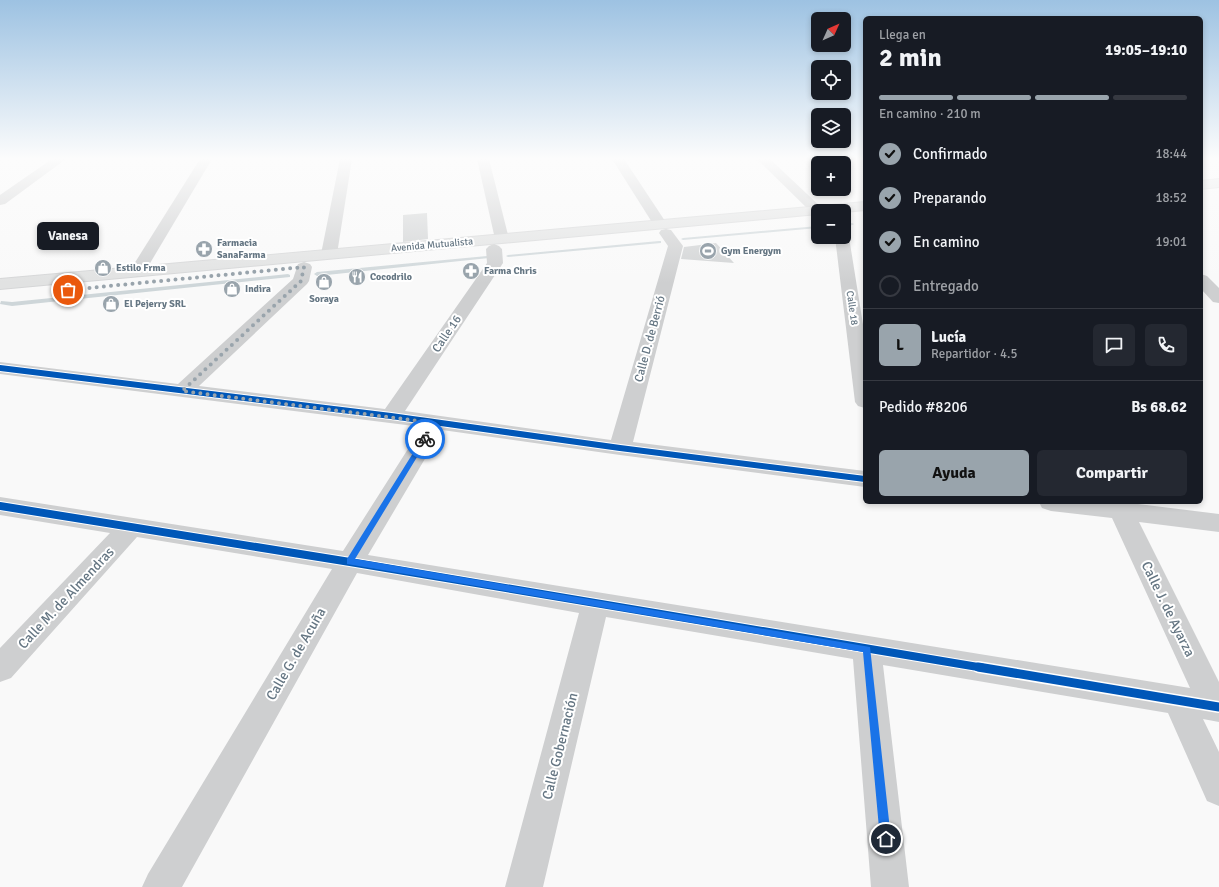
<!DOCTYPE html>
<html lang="es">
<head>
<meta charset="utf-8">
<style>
  :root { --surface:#171b24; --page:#242831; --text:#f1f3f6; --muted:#9ea1a6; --line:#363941; --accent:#99a4ac }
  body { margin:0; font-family:Signika,sans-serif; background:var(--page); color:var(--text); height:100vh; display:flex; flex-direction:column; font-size:15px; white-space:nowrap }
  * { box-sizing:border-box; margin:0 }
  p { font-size:13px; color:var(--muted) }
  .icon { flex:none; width:22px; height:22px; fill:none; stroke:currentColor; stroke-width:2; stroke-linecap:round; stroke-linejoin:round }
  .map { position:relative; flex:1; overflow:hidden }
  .details { position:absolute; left:863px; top:16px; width:340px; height:488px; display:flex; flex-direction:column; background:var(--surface); border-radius:6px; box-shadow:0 2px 6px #0003 }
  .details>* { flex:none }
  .needle { width:26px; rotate:45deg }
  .tools { position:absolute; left:811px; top:12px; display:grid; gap:8px }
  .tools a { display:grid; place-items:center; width:40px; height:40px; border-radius:6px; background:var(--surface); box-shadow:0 2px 6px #0003; font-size:20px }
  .pin { position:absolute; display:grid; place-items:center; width:34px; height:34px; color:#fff; margin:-17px; border:2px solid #fff; border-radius:50%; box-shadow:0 1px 4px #0007 }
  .courier { position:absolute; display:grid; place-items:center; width:40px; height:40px; margin:-20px; border:3px solid #1a73e8; border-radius:50%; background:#fff; color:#222; box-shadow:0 1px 5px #0007 }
  .bubble { position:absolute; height:28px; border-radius:6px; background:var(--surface); box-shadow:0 2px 6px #0003; font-size:13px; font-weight:700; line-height:28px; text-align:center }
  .head em { font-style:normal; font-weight:700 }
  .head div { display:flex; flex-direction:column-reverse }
  .head { display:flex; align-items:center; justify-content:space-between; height:68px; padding:0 16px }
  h1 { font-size:26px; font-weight:700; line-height:30px }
  .bar { display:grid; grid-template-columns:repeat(4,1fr); gap:6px 4px; align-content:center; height:48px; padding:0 16px }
  .bar i { height:5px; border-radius:3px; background:var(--line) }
  .bar .current { background:var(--accent) }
  .bar p { grid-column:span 4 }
  .line { display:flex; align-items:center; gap:10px; padding:0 16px; border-top:1px solid var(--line) }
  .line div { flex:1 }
  .round { display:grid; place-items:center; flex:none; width:42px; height:42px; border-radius:6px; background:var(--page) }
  ol { padding:0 16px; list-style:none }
  li { display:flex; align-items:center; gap:12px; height:44px }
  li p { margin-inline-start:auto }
  li .icon { padding:4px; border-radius:50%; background:var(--accent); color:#111; stroke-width:4 }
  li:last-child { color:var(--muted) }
  li i { width:22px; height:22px; border:2px solid var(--line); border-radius:50% }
  .cta { display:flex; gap:8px; margin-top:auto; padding:8px 16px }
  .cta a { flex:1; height:46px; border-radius:6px; background:var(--accent); color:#111; font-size:16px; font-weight:700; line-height:46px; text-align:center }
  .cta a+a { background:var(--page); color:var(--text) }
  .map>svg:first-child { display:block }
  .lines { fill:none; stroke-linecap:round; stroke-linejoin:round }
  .stream { fill:#ced6d9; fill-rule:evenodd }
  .building { fill:#d0d2d3 }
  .major-casing { stroke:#d5d6d7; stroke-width:2 }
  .minor { fill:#cecfd0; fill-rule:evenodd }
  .major { fill:#e1e2e2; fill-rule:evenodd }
  .cycleway-far2-casing { stroke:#fff; stroke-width:8 }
  .cycleway-far1-casing { stroke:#fff; stroke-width:10 }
  .cycleway-casing { stroke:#fff; stroke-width:12 }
  .cycleway-far2 { stroke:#0057b8; stroke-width:6 }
  .cycleway-far1 { stroke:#0057b8; stroke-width:8 }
  .cycleway { stroke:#0057b8; stroke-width:9 }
  .route { fill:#1a73e8 }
  .done { stroke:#99a4ac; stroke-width:4; stroke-dasharray:0 7.2 }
  .labels { text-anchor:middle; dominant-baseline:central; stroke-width:4; stroke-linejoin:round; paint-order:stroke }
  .far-poi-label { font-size:10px; font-weight:bold; fill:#657683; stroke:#fff; text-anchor:start }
  .far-street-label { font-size:10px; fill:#657683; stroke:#fff }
  .street-label { font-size:12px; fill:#657683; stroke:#fff }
  .near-street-label { font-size:14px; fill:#657683; stroke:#fff }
</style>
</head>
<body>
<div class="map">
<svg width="1219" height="887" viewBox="0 0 1219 887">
  <rect width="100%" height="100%" fill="#f9f9f9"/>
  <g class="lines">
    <!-- stream -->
    <g class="stream">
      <path d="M844,223H852L854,224C852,226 847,226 844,225Z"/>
      <polygon points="818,226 818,228 683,240 681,239 683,238"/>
      <polygon points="659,241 661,241 661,243 508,257 506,256 508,255"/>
      <polygon points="487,256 489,256 489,258 317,276 314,274 317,272"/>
      <polygon points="288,274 290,275 290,277 12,306 0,304 1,301 12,302"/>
    </g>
  </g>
  <!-- building -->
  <g class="building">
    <polygon points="427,213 428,239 403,242 403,215"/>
    <polygon points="716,243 734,263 681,259 684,247"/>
  </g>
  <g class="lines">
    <!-- major casing -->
    <g class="major-casing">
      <g id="major">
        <polygon points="1219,179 1219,187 1201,189 1201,181"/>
        <polygon points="865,202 865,210 844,212 818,211 818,214 0,289 0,279"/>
      </g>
    </g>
    <!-- minor -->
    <g class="minor">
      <polygon points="52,159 66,159 5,204 0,205 0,195"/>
      <polygon points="200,159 212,159 143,275 137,277 131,275 129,272"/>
      <polygon points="340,159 352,159 337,254 334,257 329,259 324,257 321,254"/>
      <polygon points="477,159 489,159 509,239 507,242 502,243 497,242 495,239"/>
      <polygon points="612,159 624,159 667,224 665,227 660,228 655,227"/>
      <polygon points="757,159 770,159 825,211 818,211 818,215 813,214"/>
      <polygon points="666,229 671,230 683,246 633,442 865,471 865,487 620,455 442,430 368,555 1190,688 1112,518 1051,511 1042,508 1039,502 1122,502 1219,514 1219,532 1139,522 1219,682 1219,722 1203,719 1219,752 1219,806 1207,801 1168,713 883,665 909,887 871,887 853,659 606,617 543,887 505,887 579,613 357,573 182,887 142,887 148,874 332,569 137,537 11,678 0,682 0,648 110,533 0,515 0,497 343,551 422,427 0,374 0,362 178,384 293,279 298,264 304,262 310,264 312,267 309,281 307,284 199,386 385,409 487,263 486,249 489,246 494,244 499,246 502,249 503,263 405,411 611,440 668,246 659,233 661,230"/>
      <polygon points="844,233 847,234 849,237 865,337 865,408 858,406 855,402 835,237 844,237"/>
      <polygon points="1201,274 1207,276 1219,288 1219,303 1213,302 1201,289"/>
    </g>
    <!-- major -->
    <use href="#major" class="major"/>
    <!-- cycleway-far2 casing -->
    <g class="cycleway-far2-casing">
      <polyline id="cycleway-far2" points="0,368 391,416 620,448 865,479"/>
    </g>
    <!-- cycleway-far1 casing -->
    <g class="cycleway-far1-casing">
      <polyline id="cycleway-far1" points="0,506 350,562 984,668"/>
    </g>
    <!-- cycleway casing -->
    <g class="cycleway-casing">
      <polyline id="cycleway" points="978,667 1219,707"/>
    </g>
    <!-- cycleway-far2 -->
    <use href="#cycleway-far2" class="cycleway-far2"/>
    <!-- cycleway-far1 -->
    <use href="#cycleway-far1" class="cycleway-far1"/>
    <!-- cycleway -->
    <use href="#cycleway" class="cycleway"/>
  </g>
  <!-- sky -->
  <linearGradient id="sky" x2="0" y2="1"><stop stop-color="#9dc2e2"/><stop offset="0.56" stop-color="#fcfcfc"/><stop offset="1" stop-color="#fcfcfc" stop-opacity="0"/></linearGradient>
  <rect width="1219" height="283" fill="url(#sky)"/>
  <!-- route -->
  <polygon class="route" points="423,437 428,439 355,559 870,647 891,839 889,843 886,845 882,843 880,839 863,652 347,564 347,559"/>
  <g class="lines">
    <!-- done -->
    <polyline class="done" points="68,290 304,267 301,281 182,391 435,423 425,439"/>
  </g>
  <!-- icons -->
  <defs>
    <g id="pharmacy-disc" transform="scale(0.9)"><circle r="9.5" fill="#99a4ac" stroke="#fff"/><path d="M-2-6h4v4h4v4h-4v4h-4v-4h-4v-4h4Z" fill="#fff"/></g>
    <g id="stadium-disc" transform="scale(0.9)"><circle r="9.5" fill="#99a4ac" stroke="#fff"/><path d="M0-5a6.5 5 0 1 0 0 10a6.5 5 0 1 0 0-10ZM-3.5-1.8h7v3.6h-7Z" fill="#fff"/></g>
    <g id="shop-disc" transform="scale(0.9)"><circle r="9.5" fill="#99a4ac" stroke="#fff"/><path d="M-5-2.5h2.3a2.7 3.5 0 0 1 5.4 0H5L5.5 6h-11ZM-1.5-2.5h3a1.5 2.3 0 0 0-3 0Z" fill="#fff"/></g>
    <g id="restaurant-disc" transform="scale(0.9)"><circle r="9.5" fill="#99a4ac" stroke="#fff"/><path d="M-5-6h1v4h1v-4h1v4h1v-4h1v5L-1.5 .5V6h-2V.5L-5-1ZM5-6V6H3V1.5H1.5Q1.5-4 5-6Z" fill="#fff"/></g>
  </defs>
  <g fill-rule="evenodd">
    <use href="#pharmacy-disc" x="204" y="249"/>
    <use href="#stadium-disc" x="708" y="251"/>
    <use href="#shop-disc" x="103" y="268"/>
    <use href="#pharmacy-disc" x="471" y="271"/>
    <use href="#restaurant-disc" x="357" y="277"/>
    <use href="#shop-disc" x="324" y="282"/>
    <use href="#shop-disc" x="232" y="289"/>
    <use href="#shop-disc" x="111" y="304"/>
  </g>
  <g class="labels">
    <!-- far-poi labels -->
    <g class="far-poi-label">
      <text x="217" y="243">Farmacia<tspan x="217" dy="12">SanaFarma</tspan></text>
      <text x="721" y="251">Gym Energym</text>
      <text x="116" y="268">Estilo Frma</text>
      <text x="484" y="271">Farma Chris</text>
      <text x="370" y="277">Cocodrilo</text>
      <text x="245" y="289">Indira</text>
      <text x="324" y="299" text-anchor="middle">Soraya</text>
      <text x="124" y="304">El Pejerry SRL</text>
    </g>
    <!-- far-street labels -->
    <g class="far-street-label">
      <text transform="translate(432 245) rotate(-5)">Avenida Mutualista</text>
      <text transform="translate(852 308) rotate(82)">Calle 18</text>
    </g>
    <!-- street labels -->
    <g class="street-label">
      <text transform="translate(447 334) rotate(-56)">Calle 16</text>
      <text transform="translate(650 339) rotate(-75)">Calle D. de Berrió</text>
    </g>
    <!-- near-street labels -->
    <g class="near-street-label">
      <text transform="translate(66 598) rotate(-47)">Calle M. de Almendras</text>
      <text transform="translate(1168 609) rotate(64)">Calle J. de Ayarza</text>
      <text transform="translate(296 654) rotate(-60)">Calle G. de Acuña</text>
      <text transform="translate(560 746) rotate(-76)">Calle Gobernación</text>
    </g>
  </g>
</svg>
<div class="tools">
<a><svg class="needle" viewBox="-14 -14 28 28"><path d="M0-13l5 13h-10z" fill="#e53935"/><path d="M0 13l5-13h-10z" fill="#9ea1a6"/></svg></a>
<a><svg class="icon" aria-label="locate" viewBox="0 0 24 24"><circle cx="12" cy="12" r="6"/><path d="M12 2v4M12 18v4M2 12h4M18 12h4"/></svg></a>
<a><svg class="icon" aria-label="layers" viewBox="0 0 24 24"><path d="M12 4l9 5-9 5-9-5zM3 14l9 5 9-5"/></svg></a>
<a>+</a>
<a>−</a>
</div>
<div class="pin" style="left:68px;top:290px;background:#ea580c"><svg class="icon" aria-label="bag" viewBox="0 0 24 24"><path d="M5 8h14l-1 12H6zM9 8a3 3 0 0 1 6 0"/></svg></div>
<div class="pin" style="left:886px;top:839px;background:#1f2937"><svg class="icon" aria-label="home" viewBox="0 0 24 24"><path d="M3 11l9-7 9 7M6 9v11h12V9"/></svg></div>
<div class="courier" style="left:425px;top:439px"><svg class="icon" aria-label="bike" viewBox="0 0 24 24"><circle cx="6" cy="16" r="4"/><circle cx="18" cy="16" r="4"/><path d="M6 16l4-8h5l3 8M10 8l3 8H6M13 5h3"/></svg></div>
<div class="bubble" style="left:37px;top:222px;width:62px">Vanesa</div>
<section class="details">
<div class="head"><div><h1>2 min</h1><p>Llega en</p></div><em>19:05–19:10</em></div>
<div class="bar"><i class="current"></i><i class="current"></i><i class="current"></i><i></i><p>En camino · 210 m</p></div>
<ol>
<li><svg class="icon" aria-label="check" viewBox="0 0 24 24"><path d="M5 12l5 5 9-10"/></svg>Confirmado<p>18:44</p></li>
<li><svg class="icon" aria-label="check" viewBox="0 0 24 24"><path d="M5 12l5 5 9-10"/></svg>Preparando<p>18:52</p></li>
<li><svg class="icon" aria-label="check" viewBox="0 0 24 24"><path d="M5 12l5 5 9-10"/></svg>En camino<p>19:01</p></li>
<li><i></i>Entregado</li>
</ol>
<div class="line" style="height:72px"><b class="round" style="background:var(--accent);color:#111">L</b><div><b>Lucía</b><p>Repartidor · 4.5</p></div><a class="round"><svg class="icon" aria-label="chat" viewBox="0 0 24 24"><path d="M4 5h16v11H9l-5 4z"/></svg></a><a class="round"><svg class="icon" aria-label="phone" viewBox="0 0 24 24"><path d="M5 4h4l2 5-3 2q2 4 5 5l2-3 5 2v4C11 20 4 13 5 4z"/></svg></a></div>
<div class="line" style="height:52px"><div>Pedido #8206</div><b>Bs 68.62</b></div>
<div class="cta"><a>Ayuda</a><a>Compartir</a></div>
</section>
</div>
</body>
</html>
